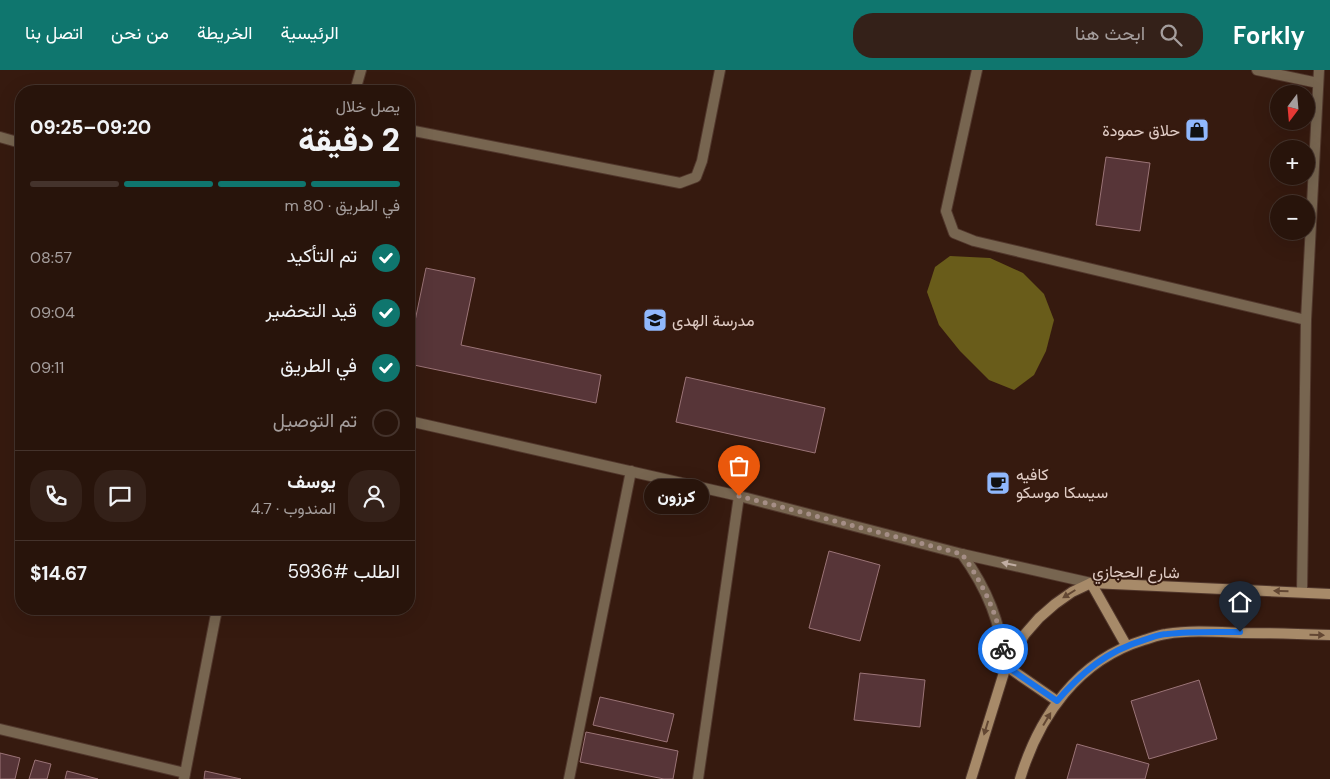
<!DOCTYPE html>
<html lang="ar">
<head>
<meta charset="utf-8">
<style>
  :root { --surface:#28140b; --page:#342119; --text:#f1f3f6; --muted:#a59e9d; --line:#44332c; --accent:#0f766e }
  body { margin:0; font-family:"DM Sans",Vazirmatn,sans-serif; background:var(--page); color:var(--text); direction:rtl; height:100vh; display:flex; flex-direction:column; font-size:19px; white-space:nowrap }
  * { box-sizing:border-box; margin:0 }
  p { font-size:16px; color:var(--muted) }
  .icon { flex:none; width:28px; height:28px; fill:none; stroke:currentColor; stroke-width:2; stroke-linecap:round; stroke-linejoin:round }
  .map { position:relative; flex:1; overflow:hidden; direction:ltr }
  .sheet { position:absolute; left:15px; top:15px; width:400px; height:530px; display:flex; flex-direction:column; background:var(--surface); border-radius:20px; box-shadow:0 5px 20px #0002,0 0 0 1px var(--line); direction:rtl }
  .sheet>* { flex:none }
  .needle { width:32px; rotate:196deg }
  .tools { position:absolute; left:1270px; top:15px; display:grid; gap:10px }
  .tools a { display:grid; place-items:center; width:45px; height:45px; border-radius:50%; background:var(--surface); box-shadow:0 5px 20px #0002,0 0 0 1px var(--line); font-size:25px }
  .pin { position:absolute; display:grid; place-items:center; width:42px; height:42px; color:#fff; margin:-51px -21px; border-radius:50% 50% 50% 0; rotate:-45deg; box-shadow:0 0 5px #0007 }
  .pin .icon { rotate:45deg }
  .courier { position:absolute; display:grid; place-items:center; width:50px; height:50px; margin:-25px; border:4px solid #1a73e8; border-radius:50%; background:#fff; color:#222; box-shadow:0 1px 6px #0007 }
  .bubble { position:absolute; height:35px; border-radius:18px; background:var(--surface); box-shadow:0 5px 20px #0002,0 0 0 1px var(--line); font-size:16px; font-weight:800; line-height:35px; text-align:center; direction:rtl }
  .summary em { font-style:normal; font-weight:800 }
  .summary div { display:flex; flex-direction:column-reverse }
  .summary { display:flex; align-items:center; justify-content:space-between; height:85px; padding:0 15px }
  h1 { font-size:32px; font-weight:800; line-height:38px }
  .bar { display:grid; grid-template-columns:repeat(4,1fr); gap:8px 5px; align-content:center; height:60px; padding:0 15px }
  .bar i { height:6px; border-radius:4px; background:var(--line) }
  .bar .active { background:var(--accent) }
  .bar p { grid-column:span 4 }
  .line { display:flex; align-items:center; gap:12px; padding:0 15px; border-top:1px solid var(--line) }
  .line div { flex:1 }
  .round { display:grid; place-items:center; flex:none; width:52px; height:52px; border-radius:20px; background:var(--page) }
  ol { padding:0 15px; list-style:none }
  li { display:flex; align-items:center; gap:15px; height:55px }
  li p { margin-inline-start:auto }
  li .icon { padding:5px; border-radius:50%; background:var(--accent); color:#fff; stroke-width:4 }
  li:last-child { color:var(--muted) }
  li i { width:28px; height:28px; border:2px solid var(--line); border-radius:50% }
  header { display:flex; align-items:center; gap:30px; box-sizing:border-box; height:70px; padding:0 25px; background:var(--accent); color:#fff }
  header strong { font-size:24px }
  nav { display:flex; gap:28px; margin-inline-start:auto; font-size:18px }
  .search { width:350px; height:45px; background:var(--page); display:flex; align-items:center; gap:12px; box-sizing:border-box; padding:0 18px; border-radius:20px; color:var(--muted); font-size:19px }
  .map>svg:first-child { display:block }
  .forest { fill:#695c1a }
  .building { fill:#573538; stroke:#9b7477 }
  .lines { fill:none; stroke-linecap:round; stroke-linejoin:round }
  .minor-casing { stroke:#51372c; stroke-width:12 }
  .secondary-casing { stroke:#51372c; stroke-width:12 }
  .minor { stroke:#776550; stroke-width:10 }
  .secondary { stroke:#a78a69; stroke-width:10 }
  .oneway { fill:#c1aea3 }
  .oneway2 { fill:#634733 }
  .done { stroke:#a58e86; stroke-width:5; stroke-dasharray:0 9 }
  .route { stroke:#1a73e8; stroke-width:6 }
  .labels { text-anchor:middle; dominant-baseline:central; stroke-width:4; stroke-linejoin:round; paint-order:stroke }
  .poi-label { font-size:16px; fill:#e1cdc6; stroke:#361a0f; text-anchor:start }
  .street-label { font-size:16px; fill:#e1cdc6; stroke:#361a0f }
</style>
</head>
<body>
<header>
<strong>Forkly</strong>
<div class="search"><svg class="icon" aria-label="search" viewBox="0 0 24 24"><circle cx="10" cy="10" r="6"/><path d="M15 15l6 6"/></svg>ابحث هنا</div>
<nav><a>الرئيسية</a><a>الخريطة</a><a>من نحن</a><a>اتصل بنا</a></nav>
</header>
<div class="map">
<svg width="1330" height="709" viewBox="0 0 1330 709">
  <rect width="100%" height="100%" fill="#361a0f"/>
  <!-- forest -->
  <polygon class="forest" points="950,186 990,188 1023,203 1044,224 1054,250 1046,281 1034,305 1014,320 989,310 960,281 939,255 927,222 935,197"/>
  <!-- building -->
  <g class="building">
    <polygon points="1106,87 1150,93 1140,161 1096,155"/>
    <polygon points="426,198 475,208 461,275 601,305 596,333 409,294 409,280"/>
    <polygon points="686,307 825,338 815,383 676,352"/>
    <polygon points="829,481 880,495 860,571 809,558"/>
    <polygon points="860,603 925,610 920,657 854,650"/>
    <polygon points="1199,610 1217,669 1149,689 1131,631"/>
    <polygon points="600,627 674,644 667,672 593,655"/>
    <polygon points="586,662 678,681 673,709 664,709 580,692"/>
    <polygon points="1077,674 1149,694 1145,709 1067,709"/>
    <polygon points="0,683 20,688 15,709 0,709"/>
    <polygon points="35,690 51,694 47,709 29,709"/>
    <polygon points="67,701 98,709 65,709"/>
    <polygon points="205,701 241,709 204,709"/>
  </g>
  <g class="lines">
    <!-- minor casing -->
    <g class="minor-casing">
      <g id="minor">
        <polyline points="977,0 946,141 954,163 974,171 1306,250"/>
        <polyline points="1257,0 1318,13"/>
        <polyline points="355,21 361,0"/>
        <polyline points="409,60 680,113 696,107 702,91 720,0"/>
        <polyline points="0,67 21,73"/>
        <polyline points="409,351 739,426 962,484 1091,513"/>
        <path d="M962,484C988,520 1000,552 1006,596"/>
        <polyline points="1302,522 1306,250 1319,0"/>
        <polyline points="0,659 185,703"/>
        <polyline points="184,709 217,539"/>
        <polyline points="569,709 631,401"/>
        <polyline points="698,709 739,426"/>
      </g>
    </g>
    <!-- secondary casing -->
    <g class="secondary-casing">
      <g id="secondary">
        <polyline points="1091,513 1126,575"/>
        <polyline points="1006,596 1057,631"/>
        <polyline points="971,709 1006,596 1014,582 1025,564 1039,548 1055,534 1072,522 1091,513 1330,524"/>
        <path d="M1020,709C1039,646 1078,590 1144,570C1151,568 1158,565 1166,564C1191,560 1217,562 1242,563C1271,563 1301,564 1330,565"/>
      </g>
    </g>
    <!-- minor -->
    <use href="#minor" class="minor"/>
    <!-- secondary -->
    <use href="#secondary" class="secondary"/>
  </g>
  <!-- one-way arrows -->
  <defs><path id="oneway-solid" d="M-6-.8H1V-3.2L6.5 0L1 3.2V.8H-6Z" transform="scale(1.25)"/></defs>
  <use class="oneway" href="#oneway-solid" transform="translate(1009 494) rotate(-168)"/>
  <g class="oneway2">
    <use href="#oneway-solid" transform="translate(1281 521) rotate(-178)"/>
    <use href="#oneway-solid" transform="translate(1069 524) rotate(148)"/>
    <use href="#oneway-solid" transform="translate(1317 565) rotate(2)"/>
    <use href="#oneway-solid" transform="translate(1047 649) rotate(-59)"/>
    <use href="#oneway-solid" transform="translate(986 658) rotate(107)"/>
  </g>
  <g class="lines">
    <!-- done -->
    <path class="done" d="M739,426L962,484C982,513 998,543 1003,579"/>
    <!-- route -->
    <path class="route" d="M1003,579L1006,596L1057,631C1082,602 1107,581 1144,570C1151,568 1159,564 1167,564C1191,561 1216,562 1240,562"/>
  </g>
  <!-- icons -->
  <defs>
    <g id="shop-square" transform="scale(1.25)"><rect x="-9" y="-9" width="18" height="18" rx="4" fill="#90b8fd" stroke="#361a0f"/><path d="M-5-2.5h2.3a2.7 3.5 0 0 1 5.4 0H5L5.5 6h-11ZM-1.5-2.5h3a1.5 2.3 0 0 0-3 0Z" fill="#111"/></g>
    <g id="school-square" transform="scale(1.25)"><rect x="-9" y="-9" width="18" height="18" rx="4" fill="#90b8fd" stroke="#361a0f"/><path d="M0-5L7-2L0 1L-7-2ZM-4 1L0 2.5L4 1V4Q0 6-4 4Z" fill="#111"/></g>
    <g id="cafe-square" transform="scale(1.25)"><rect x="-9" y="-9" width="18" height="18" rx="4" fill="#90b8fd" stroke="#361a0f"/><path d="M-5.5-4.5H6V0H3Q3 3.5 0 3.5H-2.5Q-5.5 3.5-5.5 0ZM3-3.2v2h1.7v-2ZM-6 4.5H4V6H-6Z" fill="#111"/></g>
  </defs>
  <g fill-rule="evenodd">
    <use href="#shop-square" x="1197" y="60"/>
    <use href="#school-square" x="655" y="250"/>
    <use href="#cafe-square" x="998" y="413"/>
  </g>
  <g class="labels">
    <!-- poi labels -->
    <g class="poi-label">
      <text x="1180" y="60" text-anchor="end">حلاق حمودة</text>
      <text x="672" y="250">مدرسة الهدى</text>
      <text x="1016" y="404">كافيه<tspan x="1016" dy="18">سيسكا موسكو</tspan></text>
    </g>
    <!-- street labels -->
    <g class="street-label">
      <text transform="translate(1136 502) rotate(1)">شارع الحجازي</text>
    </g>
  </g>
</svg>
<div class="tools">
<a><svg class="needle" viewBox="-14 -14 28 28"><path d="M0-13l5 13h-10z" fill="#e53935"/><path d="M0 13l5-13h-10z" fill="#a59e9d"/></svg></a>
<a>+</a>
<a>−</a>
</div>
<div class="pin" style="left:739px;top:426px;background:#ea580c"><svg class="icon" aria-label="bag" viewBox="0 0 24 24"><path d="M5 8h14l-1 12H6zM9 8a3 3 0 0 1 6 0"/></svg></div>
<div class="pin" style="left:1240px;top:562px;background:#1f2937"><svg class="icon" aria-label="home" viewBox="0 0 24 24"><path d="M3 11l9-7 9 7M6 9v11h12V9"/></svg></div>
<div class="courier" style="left:1003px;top:579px"><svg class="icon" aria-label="bike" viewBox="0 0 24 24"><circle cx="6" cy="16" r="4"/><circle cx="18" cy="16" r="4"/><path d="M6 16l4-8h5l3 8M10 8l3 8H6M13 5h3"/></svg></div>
<div class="bubble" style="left:644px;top:409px;width:65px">كرزون</div>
<section class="sheet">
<div class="summary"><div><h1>2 دقيقة</h1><p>يصل خلال</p></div><em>09:20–09:25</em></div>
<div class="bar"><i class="active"></i><i class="active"></i><i class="active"></i><i></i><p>في الطريق · 80 m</p></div>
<ol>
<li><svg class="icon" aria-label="check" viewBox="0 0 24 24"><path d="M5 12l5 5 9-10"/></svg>تم التأكيد<p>08:57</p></li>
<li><svg class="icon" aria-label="check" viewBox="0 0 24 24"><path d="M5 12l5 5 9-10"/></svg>قيد التحضير<p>09:04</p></li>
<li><svg class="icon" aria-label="check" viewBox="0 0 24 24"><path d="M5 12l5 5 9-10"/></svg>في الطريق<p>09:11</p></li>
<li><i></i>تم التوصيل</li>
</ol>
<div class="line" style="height:90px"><a class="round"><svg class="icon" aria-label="person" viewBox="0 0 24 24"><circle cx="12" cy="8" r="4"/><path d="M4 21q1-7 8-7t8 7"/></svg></a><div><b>يوسف</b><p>المندوب · 4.7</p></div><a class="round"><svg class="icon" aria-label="chat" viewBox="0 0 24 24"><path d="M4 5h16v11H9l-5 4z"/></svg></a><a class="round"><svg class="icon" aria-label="phone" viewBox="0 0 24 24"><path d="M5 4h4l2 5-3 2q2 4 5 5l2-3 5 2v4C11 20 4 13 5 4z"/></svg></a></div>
<div class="line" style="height:65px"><div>الطلب #5936</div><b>$14.67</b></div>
</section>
</div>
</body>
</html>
